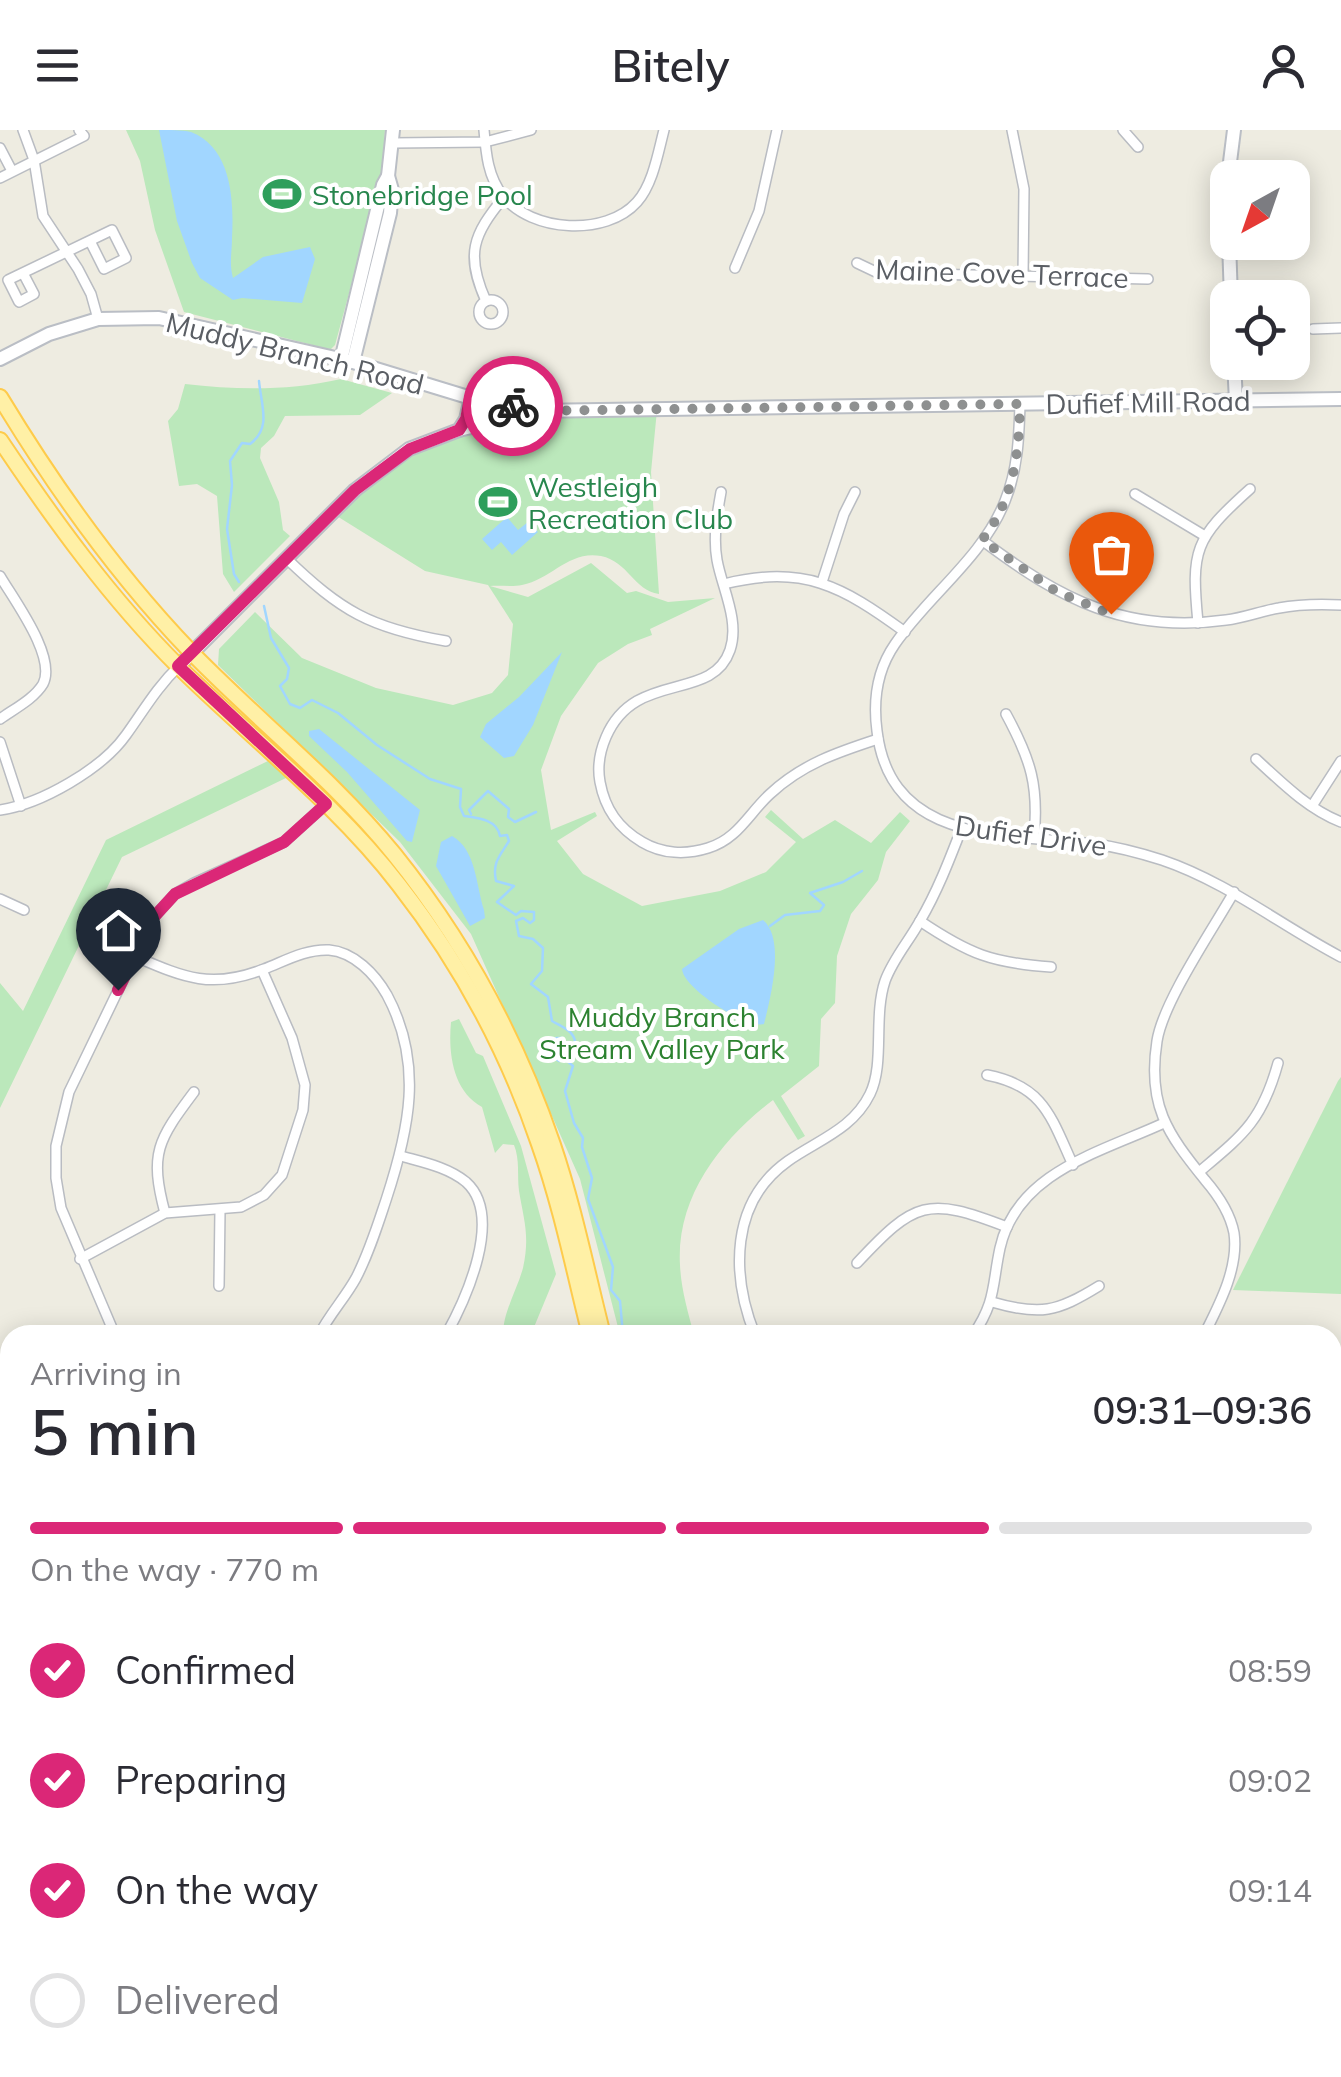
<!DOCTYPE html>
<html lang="en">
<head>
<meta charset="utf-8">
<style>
  :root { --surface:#fff; --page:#f7f7f7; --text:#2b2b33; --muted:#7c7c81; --line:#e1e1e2; --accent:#db2777 }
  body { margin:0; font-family:Mulish,sans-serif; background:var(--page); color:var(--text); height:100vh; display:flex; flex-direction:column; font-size:38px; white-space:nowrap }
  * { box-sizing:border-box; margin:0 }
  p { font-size:32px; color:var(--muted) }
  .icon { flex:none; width:55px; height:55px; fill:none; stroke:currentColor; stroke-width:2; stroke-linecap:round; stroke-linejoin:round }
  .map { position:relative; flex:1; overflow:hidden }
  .drawer { position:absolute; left:0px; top:1195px; width:1342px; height:752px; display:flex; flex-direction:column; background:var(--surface); border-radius:30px 30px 0 0; box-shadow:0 5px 25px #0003 }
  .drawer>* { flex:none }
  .needle { width:65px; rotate:220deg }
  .tools { position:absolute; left:1210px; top:30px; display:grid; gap:20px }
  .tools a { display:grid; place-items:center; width:100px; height:100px; border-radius:20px; background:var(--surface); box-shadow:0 5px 25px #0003; font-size:50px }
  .pin { position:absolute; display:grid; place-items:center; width:85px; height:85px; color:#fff; margin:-102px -42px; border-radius:50% 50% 50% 0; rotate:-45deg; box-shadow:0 0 10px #0007 }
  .pin .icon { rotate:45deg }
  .courier { position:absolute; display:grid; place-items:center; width:100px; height:100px; margin:-50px; border:8px solid #db2777; border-radius:50%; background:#fff; color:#222; box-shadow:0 2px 12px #0007 }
  .headline em { font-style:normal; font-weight:600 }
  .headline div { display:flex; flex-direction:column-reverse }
  .headline { display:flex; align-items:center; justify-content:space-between; height:170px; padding:0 30px }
  h1 { font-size:65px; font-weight:600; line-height:75px }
  .bar { display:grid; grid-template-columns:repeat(4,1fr); gap:15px 10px; align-content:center; height:120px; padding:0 30px }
  .bar i { height:12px; border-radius:8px; background:var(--line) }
  .bar .active { background:var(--accent) }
  .bar p { grid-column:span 4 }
  ol { padding:0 30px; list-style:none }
  li { display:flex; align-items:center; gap:30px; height:110px }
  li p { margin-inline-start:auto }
  li .icon { padding:10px; border-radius:50%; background:var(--accent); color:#fff; stroke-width:4 }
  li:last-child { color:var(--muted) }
  li i { width:55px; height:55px; border:5px solid var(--line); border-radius:50% }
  header { display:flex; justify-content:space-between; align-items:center; height:130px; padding:0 30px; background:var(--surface); font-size:45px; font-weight:600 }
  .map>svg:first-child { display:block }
  .green { fill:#bbe8bb }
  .water { fill:#a1d6ff }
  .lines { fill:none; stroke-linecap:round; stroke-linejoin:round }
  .stream { stroke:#a1d6ff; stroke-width:2.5 }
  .street-casing { stroke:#b9bcc2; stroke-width:12 }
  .secondary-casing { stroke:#babec5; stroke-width:16 }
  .primary-casing { stroke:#fecb4b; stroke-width:18 }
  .street { stroke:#fff; stroke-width:9 }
  .secondary { stroke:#fff; stroke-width:12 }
  .primary { stroke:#fff0a6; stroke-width:14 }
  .done { stroke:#8e9090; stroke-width:10; stroke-dasharray:0 18 }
  .route { stroke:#db2777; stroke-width:12 }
  .labels { text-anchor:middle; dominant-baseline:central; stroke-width:8; stroke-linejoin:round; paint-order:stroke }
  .leisure-label { font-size:28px; fill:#27864d; stroke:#fff; text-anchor:start }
  .street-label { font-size:28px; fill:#5a5e64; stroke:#fff }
  .park-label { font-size:28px; fill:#2c8230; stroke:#fff }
</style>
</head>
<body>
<header><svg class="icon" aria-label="menu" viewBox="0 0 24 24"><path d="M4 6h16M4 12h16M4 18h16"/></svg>Bitely<svg class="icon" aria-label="person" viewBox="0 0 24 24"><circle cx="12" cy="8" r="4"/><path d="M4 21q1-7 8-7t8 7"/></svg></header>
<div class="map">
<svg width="1341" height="1947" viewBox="0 0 1341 1947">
  <rect width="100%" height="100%" fill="#eeece1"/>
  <!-- green -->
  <g class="green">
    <polygon points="126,0 385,0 382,42 335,215 331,219 324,218 184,182 155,100 140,31"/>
    <path d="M341,249L392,263L360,285L285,286L274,306L261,318L260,328L279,372L283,400L290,406L234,462L223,444L217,366L197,354L179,356L168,291L178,279L185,254C238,260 288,261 341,249Z"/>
    <path d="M657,280L651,342L659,464C633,460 629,432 601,426C569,420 552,449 522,455C512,457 500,455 490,456L528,467L591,433L627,463L636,461L668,472L715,468L650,499L652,505L628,514L598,533L561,586L541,640L551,700L595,682L597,686L557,711L583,744L642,776L720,761L766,742L796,712L765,687L771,680L803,709L835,690L871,713L900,682L910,691L886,722L878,750L851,784L837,826L835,873L821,889L819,936L781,966L805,1006L798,1010L773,970C722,1009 676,1066 680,1135C681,1159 688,1182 694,1205H620L580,1049L471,804L400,712L218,535L219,519L255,482L302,528L376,558L453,575L492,563L508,545L513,494L488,455L425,441L332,383L409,319L535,281Z"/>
    <polygon points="270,630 288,647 122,727 0,978 0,853 23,881 106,710"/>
    <path d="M459,889L476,923L483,926L521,1016L556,1144L532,1202L533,1205H503C503,1182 517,1160 523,1138C530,1106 524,1091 519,1061C517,1044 520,1030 514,1015L503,1014L495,1023L482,977C453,961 448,924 451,892Z"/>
    <polygon points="1341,947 1341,1164 1233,1160 1338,951"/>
    <polygon points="0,1637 5,1638 10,1649 10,1768 0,1768"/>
    <polygon points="1333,1827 1341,1828 1341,1947 847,1947 849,1938 1332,1938"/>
    <polygon points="446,1938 720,1938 720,1947 430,1947"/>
  </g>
  <!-- water -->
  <g class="water">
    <path d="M159,0C169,0 182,0 191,2C232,18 234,71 232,108C232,123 229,133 233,148L263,127L310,117L315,129L302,173L242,168L233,170L200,148L192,133L177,91Z"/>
    <polygon points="507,387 518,400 528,392 538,402 512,425 501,412 492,420 482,409"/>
    <polygon points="562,522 533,595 514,626 504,628 480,607 486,594 519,567"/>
    <polygon points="319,599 420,680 412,712 407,711 347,642 309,606 309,601"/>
    <path d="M452,706C476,719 476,755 484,780L485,788L470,796L436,736L441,712Z"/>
    <path d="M763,790C786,809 770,870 764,894C746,899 683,858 682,839L739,799Z"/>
  </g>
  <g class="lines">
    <!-- stream -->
    <g class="stream">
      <path d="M239,452L234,444L227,399L232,355L230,331L242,313L250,314C272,298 261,275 259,251"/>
      <path d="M264,476L271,508L289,538L287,549L280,556L290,574L300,578L312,570L338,583L377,615L430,649L461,659L460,677L464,686C480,688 497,690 500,706L507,705L509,711C500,726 492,732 496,751L514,756L497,772L516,785L521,781L534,782V790L530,793L523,788L516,791L519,806L533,809L543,818L542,841L531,854L548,867L552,891C566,899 576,901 576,919L571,920L562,908H556L551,914L553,927L559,931L565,929L573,936L565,961L574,993L583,1008L582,1017L592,1048L588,1069L613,1137L611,1160L620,1171L623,1205"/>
      <polyline points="471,684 469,680 488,661 509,679 508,687 515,692 536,682"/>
      <polyline points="770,796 785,785 820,781 824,775 810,763 843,752 862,741"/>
      <polyline points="0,1702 10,1701"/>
      <polyline points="1048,1938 1057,1938 1071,1947"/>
      <polyline points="565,1947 591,1943 600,1938"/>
      <polyline points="1108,1947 1109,1938"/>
      <polyline points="1179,1947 1187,1938"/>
      <polyline points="1306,1947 1319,1940 1329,1947"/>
    </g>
    <!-- street casing -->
    <g class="street-casing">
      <g id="street">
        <polyline points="23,0 34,30 43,86 78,139 91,164 98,189"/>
        <path d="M484,0C486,24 488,47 503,66C531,102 606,107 637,72C653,54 658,23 664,0"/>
        <polyline points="1012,0 1024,59 1023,146"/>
        <polyline points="1123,0 1138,17"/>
        <polyline points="393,13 485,12 531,0"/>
        <polyline points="0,18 12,41"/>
        <polyline points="0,48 84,6 79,0"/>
        <polyline points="857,133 878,143 1148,149"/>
        <polyline points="735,138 759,81 777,0"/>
        <polyline points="23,143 34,164 19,172 8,150 112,100 126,128 104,139 90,111"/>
        <circle cx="491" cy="182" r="12"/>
        <path d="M486,171C465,124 473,105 504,67"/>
        <polyline points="1313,199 1341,198"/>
        <path d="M1020,274C1019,307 1018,339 1005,371C983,427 929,465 895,514C877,540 873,571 877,601C891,717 1010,703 1095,714C1118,717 1140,723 1162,730C1227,752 1280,795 1341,827"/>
        <path d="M721,362C717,384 713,407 717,430C722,458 740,491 730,520C712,573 635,539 606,607C600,621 597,636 600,652C605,679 618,698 642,712C662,724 686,725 708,718C738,709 749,683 770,664C802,634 838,622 878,609"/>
        <polyline points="1135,364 1205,406"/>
        <path d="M983,411C1060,469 1126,504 1226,490C1244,488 1261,481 1279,478C1300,474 1320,474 1341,475"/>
        <path d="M286,428C341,481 370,498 446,511"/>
        <path d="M0,446C14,470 57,527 43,554C34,569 14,579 0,589"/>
        <polyline points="822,452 844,384 855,362"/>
        <path d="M724,454C803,434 842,456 905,502"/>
        <path d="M1198,493C1191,420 1194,409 1250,359"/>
        <path d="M1006,584C1031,630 1039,656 1034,708"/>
        <polyline points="0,612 21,676"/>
        <path d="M1256,629C1282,653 1308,679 1341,692"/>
        <polyline points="1312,676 1341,631"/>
        <path d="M0,680C41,674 102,639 126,605C144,580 157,557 179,536"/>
        <polyline points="0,769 24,780"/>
        <path d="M920,791C969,824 992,833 1051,837"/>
        <path d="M134,826C183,847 211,860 264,839C285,831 305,819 329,820C354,822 375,844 387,865C424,934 409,1000 386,1070C377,1097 369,1123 356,1148C345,1168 329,1185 319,1205"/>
        <path d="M987,945C1044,956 1051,987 1073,1035"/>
        <path d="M401,1026C422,1032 448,1037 466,1052C504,1086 466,1169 446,1205"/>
        <path d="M1199,1042C1243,1005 1262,991 1278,933"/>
        <path d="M165,1083C149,1023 158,1010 194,962"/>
        <polyline points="80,1129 165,1083 241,1077 264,1065 282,1045 303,980 305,955 292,908 262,840"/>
        <path d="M857,1133C915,1071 927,1066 1007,1097"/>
        <polyline points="219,1156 220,1080"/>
        <path d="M992,1172C1040,1186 1057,1182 1099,1156"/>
        <polyline points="115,1205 61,1078 56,1048 56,1016 69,962 153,788 175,764 194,753 284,712 326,674"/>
        <path d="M755,1205C731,1145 730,1072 788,1031C818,1010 853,999 870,964C885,933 873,887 885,851C893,829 909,811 920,791C937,762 949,731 961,700"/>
        <path d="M973,1205C996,1172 992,1155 1000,1118C1017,1042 1101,1022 1164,993"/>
        <path d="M1204,1205C1219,1175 1239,1138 1234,1103C1230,1082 1218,1065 1205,1050C1167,1003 1147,975 1157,911C1163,872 1213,799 1234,762"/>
        <polyline points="0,1278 10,1278"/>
        <polyline points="0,1431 10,1439"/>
        <polyline points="1332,1456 1341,1456"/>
        <polyline points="0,1580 10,1587"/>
        <polyline points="1332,1765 1341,1766"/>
        <polyline points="0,1812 10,1810"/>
        <polyline points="0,1914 10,1911"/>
        <polyline points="161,1938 204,1947"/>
        <polyline points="244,1947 267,1938"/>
        <polyline points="335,1947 364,1938"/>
        <polyline points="785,1947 787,1938"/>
      </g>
    </g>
    <!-- secondary casing -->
    <g class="secondary-casing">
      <g id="secondary">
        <polyline points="1228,48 1234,0"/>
        <polyline points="1228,64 1228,84"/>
        <polyline points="1229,112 1231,168"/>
        <polyline points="0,229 49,204 98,189 159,188 353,232 471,268 535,281 1341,269"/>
        <polyline points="341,230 383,55 388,46 393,0"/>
        <polyline points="353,232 390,83 392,60 388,46"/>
        <polyline points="1234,232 1236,271"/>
        <polyline points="459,300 528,283"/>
        <polyline points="179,536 355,360 409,319 459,300 466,289 471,268"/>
      </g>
    </g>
    <!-- primary casing -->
    <g class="primary-casing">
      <g id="primary">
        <path d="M0,267C55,358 117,445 190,521C257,590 333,649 394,724C464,811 517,909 553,1015C574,1077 587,1142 603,1205"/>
        <path d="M0,310C53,389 110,468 178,536C252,609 336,673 399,755C460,833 507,920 539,1014C561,1076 574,1141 590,1205"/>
        <polyline points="733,1938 734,1947"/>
        <polyline points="749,1938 749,1947"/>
      </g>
    </g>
    <!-- street -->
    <use href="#street" class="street"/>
    <!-- secondary -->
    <use href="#secondary" class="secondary"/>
    <!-- primary -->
    <use href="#primary" class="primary"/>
  </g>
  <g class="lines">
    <!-- done -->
    <path class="done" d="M513,276L535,281L1020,274C1019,323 1014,370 982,410L1057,462L1111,484"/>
    <!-- route -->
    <polyline class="route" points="118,860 153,788 175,764 284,712 326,674 178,536 355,360 410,319 459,300 466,289 470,268 513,276"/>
  </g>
  <!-- icons -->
  <defs>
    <g id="stadium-bare" transform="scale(3)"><path d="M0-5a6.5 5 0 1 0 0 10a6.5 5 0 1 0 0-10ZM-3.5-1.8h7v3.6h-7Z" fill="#2e9e5b" stroke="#fff" stroke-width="2.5" paint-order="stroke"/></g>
  </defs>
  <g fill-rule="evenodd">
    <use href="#stadium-bare" x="282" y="64"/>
    <use href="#stadium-bare" x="498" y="372"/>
  </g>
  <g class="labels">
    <!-- leisure labels -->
    <g class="leisure-label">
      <text x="312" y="64">Stonebridge Pool</text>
      <text x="528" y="356">Westleigh<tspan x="528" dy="32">Recreation Club</tspan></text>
    </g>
    <!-- street labels -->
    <g class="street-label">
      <text transform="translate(1002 143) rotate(2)">Maine Cove Terrace</text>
      <text transform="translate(295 223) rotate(14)">Muddy Branch Road</text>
      <text transform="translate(1148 272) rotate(-1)">Dufief Mill Road</text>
      <text transform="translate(1031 705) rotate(8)">Dufief Drive</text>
    </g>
    <!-- park labels -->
    <g class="park-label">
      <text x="662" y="886">Muddy Branch<tspan x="662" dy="32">Stream Valley Park</tspan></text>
    </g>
  </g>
</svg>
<div class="tools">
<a><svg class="needle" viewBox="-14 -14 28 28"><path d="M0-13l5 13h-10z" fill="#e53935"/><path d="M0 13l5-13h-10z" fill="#7c7c81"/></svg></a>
<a><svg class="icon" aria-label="locate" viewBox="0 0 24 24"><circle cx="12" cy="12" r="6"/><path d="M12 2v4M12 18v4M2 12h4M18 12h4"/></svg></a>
</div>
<div class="pin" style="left:1111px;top:484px;background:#ea580c"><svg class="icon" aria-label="bag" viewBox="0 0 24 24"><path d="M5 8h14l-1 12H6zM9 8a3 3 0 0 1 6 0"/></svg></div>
<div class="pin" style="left:118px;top:860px;background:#1f2937"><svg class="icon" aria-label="home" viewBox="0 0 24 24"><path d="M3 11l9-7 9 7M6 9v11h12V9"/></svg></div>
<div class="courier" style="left:513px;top:276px"><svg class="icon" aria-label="bike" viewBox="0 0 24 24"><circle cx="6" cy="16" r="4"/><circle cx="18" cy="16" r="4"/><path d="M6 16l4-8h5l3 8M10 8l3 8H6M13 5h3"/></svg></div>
<section class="drawer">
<div class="headline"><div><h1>5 min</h1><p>Arriving in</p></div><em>09:31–09:36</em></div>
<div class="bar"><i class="active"></i><i class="active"></i><i class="active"></i><i></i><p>On the way · 770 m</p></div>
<ol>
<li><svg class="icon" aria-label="check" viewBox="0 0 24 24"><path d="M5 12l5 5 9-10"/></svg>Confirmed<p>08:59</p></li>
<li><svg class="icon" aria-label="check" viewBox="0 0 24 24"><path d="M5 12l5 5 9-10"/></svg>Preparing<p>09:02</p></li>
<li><svg class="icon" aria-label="check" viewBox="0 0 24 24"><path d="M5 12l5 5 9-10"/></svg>On the way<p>09:14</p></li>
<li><i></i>Delivered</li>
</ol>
</section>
</div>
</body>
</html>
